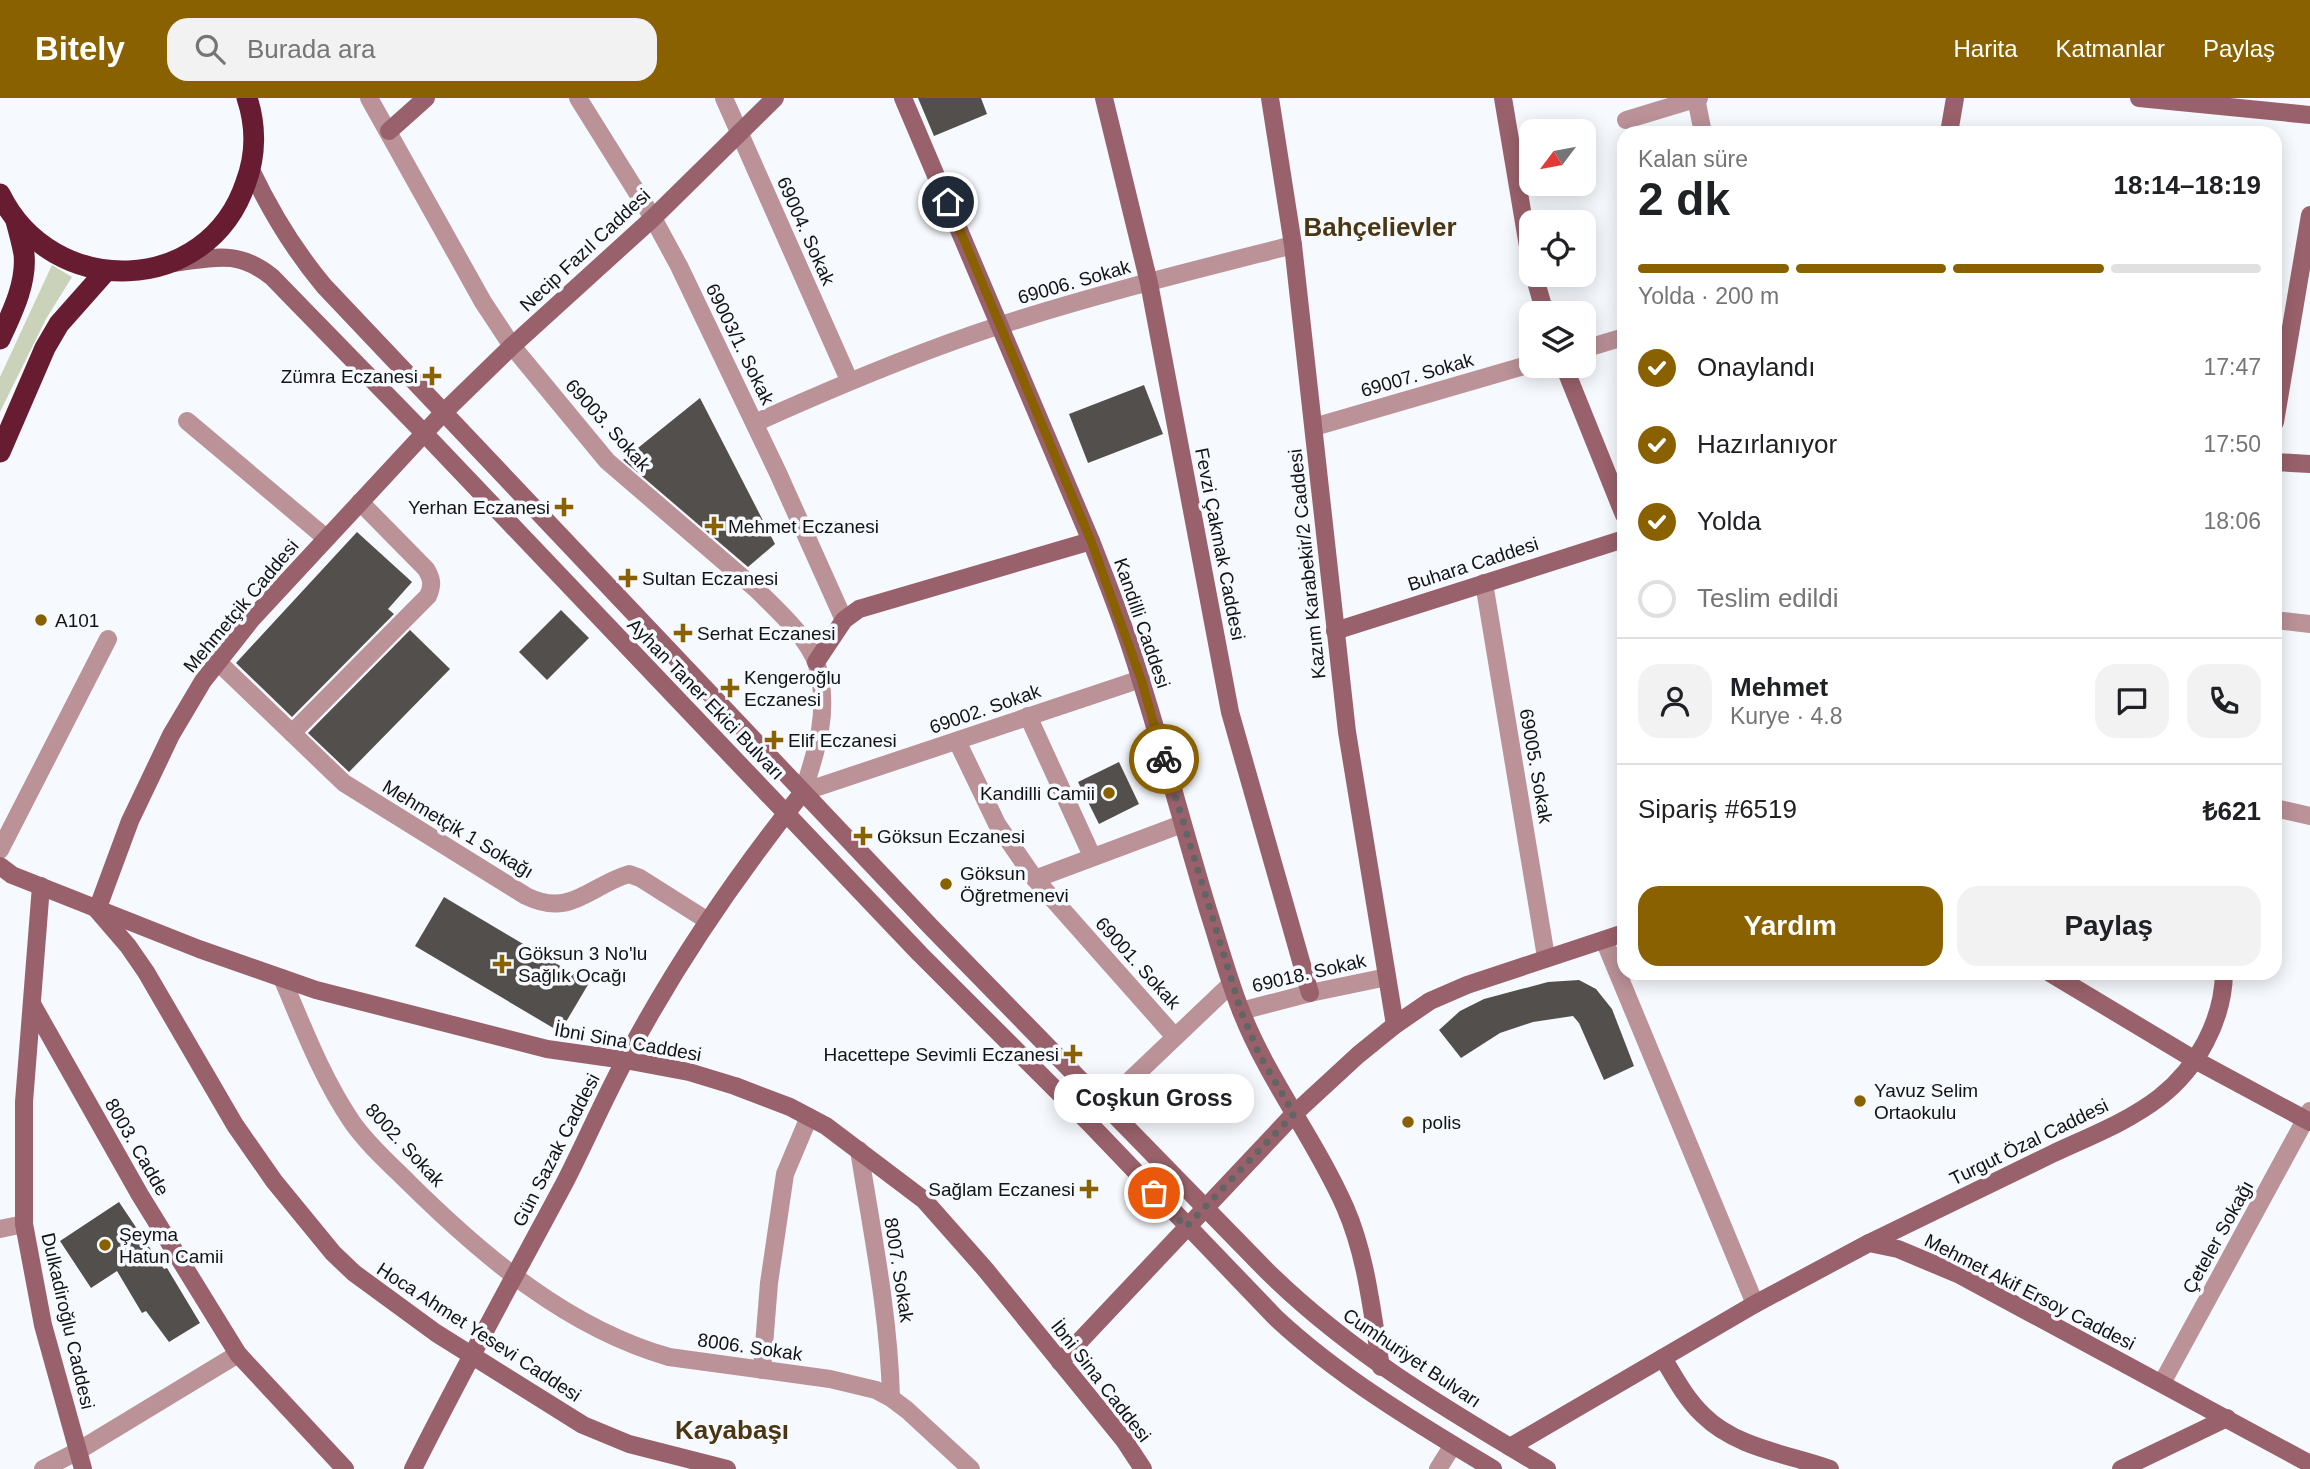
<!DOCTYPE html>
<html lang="tr">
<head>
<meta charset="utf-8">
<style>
  :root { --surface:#fff; --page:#f2f2f2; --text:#202124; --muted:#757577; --line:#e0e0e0; --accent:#8a6101 }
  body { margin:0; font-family:Helvetica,sans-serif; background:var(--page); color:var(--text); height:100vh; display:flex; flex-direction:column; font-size:26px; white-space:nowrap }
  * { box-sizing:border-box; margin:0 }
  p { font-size:23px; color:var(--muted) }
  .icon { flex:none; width:38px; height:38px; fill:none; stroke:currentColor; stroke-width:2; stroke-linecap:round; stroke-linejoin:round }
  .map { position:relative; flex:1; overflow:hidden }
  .sheet { position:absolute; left:1617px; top:28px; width:665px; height:854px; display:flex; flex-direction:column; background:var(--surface); border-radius:21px; box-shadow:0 4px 18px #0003 }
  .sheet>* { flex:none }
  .needle { width:46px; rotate:238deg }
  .fabs { position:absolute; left:1519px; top:21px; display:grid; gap:14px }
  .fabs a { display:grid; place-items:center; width:77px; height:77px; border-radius:14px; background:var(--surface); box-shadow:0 4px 18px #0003; font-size:35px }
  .pin { position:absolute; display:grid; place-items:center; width:60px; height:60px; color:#fff; margin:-30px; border:4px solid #fff; border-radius:50%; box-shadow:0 2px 7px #0007 }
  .courier { position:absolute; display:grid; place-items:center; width:70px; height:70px; margin:-35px; border:5px solid #8a6101; border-radius:50%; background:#fff; color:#222; box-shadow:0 2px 9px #0007 }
  .bubble { position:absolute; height:49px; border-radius:21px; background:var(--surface); box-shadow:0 4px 18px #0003; font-size:23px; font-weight:700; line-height:49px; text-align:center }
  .head em { font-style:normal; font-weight:700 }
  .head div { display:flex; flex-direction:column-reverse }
  .head { display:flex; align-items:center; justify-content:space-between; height:119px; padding:0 21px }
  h1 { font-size:46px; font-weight:700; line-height:52px }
  .bar { display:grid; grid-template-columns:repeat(4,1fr); gap:10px 7px; align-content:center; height:84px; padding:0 21px }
  .bar i { height:9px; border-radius:5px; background:var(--line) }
  .bar .selected { background:var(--accent) }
  .bar p { grid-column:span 4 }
  .line { display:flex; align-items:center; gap:18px; padding:0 21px; border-top:2px solid var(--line) }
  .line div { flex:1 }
  .round { display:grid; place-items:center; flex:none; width:74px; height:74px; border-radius:21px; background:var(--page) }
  ol { padding:0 21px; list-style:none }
  li { display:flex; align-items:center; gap:21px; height:77px }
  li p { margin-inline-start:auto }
  li .icon { padding:7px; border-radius:50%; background:var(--accent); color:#fff; stroke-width:4 }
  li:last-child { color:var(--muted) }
  li i { width:38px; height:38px; border:4px solid var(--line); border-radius:50% }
  .primary-button { display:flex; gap:14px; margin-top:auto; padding:14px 21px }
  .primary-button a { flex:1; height:80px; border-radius:21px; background:var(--accent); color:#fff; font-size:28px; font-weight:700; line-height:80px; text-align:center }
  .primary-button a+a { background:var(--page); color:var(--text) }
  header { display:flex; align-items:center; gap:42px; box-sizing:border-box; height:98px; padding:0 35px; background:var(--accent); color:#fff }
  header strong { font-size:33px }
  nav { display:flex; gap:38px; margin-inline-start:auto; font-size:24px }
  .search { width:490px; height:63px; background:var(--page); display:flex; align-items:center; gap:18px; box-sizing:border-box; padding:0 24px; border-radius:21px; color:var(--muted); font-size:26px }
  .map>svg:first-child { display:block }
  .green { fill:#cbd2ba }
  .building { fill:#534f4c }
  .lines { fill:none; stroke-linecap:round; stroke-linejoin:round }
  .street { stroke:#ba9298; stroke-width:18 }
  .secondary { stroke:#99616b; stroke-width:18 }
  .highway { stroke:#681c31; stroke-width:21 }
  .done { stroke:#626466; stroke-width:7; stroke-dasharray:0 12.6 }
  .route { stroke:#8a6101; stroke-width:9 }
  .poi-dot { fill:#8a6101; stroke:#f6f9fd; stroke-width:2.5 }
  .labels { text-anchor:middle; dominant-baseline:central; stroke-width:7; stroke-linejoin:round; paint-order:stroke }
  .street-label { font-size:19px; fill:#121314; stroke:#f6f9fd }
  .poi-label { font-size:19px; fill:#121314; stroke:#f6f9fd; text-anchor:start }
  .district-label { font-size:26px; font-weight:bold; fill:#4a3610; stroke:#f6f9fd }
</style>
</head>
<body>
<header>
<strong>Bitely</strong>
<div class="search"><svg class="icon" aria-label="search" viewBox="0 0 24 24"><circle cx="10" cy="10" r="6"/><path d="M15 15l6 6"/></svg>Burada ara</div>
<nav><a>Harita</a><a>Katmanlar</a><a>Paylaş</a></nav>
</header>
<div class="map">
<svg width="2310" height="1371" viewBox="0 0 2310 1371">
  <rect width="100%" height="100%" fill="#f6f9fd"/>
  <!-- green -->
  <polygon class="green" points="52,167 72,179 46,221 0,314 0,279"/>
  <!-- building -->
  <g class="building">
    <polygon points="918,0 981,0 987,16 934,38"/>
    <polygon points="1144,287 1163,336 1088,365 1069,316"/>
    <polygon points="700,300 775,446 748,469 623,362"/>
    <polygon points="357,434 412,484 388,511 394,516 292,619 236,565"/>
    <polygon points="561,512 589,540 547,582 519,554"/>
    <polygon points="410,532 450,571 349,674 308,635"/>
    <polygon points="1119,664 1139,706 1099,726 1078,684"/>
    <polygon points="444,799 589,885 560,934 415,848"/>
    <polygon points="1579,882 1596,891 1612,911 1634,968 1604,982 1579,925 1573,918 1533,924 1500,935 1461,960 1439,932 1460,913 1484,901 1548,884"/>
    <polygon points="119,1104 164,1171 167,1170 200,1225 169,1244 146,1213 142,1215 117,1173 91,1190 60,1143"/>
  </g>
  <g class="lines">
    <!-- street -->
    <g class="street">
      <path d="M369,0L483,204L512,248L607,363L756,491C775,510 809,540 817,567C830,611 817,652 803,694"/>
      <polyline points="578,0 653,120 679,168 778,375 844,522"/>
      <polyline points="724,0 849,282"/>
      <polyline points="1696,0 1703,35"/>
      <polyline points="1626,22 1699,0"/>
      <polyline points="1584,251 1624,239"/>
      <polyline points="187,323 326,440"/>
      <path d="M755,325C835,289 917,254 1001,227C1097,196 1195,172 1293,147"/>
      <polyline points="1314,329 1531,266"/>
      <polyline points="1484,485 1546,859"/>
      <polyline points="2275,522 2310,526"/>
      <path d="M218,564L344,685L526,798C571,820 589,788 629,776L640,780L708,823"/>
      <polyline points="1028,618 1092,758"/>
      <path d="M292,635L428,498C433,487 432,481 426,471L360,404"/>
      <polyline points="957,643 997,726 1035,781 1175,939"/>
      <polyline points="803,694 1141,581"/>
      <polyline points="2275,710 2310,718"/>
      <polyline points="0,752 108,541"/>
      <polyline points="1035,781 1182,726"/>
      <polyline points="1604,842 1755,1206"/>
      <path d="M282,880C303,929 322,980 352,1024C368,1047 390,1066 410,1086C484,1159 568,1230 669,1259L830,1281L876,1292L891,1300L907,1312L971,1371"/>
      <polyline points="1241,913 1310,895 1387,879"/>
      <polyline points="1105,1006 1231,886"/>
      <path d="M859,1052C872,1134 889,1216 891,1300"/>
      <polyline points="0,1131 24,1126"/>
      <polyline points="762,1272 769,1185 785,1076 809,1019"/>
      <polyline points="2162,1285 2310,1013"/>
      <polyline points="43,1371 78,1353 238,1256"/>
      <polyline points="1438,1371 1453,1347"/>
    </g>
    <!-- secondary -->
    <g class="secondary">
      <path d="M903,0L1091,443C1109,489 1127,535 1141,583C1165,659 1185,736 1208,812C1219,846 1228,880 1241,913C1268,982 1315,1041 1345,1109C1367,1159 1372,1216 1381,1269"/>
      <polyline points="1104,0 1149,185 1230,614 1310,895"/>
      <polyline points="1270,0 1293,147 1347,634 1395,927"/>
      <polyline points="1503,0 1531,166"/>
      <polyline points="2139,0 2310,17"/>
      <polyline points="389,33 426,0"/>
      <polyline points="1949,35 1955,0"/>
      <path d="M251,72C271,114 294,152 324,188L931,829L1266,1172C1350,1255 1446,1311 1547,1371"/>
      <path d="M173,165C214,160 237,151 272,179L424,335L920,856L1090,1026L1275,1219C1339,1279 1418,1326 1493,1371"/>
      <polyline points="1534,177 1545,215"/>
      <polyline points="1564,268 1624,417"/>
      <polyline points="2275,324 2310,117"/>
      <polyline points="2275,364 2310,366"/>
      <polyline points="1335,533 1624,441"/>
      <polyline points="816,564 844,522 859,511 1091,443"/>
      <polyline points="0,768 12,777 199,851 316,892 547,951 625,962 689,974 735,988 790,1009 826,1028 924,1102 985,1171 1124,1342 1143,1371"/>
      <polyline points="41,788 24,1004 24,1126 43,1227 83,1371"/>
      <polyline points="2050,875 2195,962 2310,1024"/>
      <polyline points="32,906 140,1097 238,1256 345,1371"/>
      <path d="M1869,1145C1930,1115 1991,1086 2052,1056C2088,1039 2128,1024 2160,999C2197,970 2223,923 2224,875"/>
      <path d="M1663,1260C1675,1280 1686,1301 1703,1317C1736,1350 1788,1356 1830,1371"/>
      <polyline points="1060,1264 1294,1016 1358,957 1395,927 1430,903 1467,887 1624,835"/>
      <polyline points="1510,1349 1755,1206 1869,1145 1898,1151 1960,1177 2310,1366"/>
      <path d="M413,1371C461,1275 513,1181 564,1086C585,1045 603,1003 625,962C675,867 736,778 803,694"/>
      <polyline points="727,1371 629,1346 583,1327 436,1235 354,1175 333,1155 274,1083 235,1027 146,874 128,848 97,812 130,723 171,637 203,583 251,522 443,315 512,248 653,120 775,0"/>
      <polyline points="2121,1371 2227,1320"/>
    </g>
    <!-- highway -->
    <g class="highway">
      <path d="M0,96C52,202 208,199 246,84C256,57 256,27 247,0"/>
      <path d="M0,241C12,215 27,185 24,156C22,145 19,134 16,123"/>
      <polyline points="0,354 45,250 59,226 106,173"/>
    </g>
  </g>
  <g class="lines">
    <!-- done -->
    <polyline class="done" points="1154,1095 1186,1129 1294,1016 1259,956 1241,913 1164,661"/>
    <!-- route -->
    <polyline class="route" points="948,104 1091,443 1141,581 1164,661"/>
  </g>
  <!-- markers -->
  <g class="poi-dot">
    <path d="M428.5 267.5h7v7h7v7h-7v7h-7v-7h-7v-7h7z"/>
    <path d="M560.5 398.5h7v7h7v7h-7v7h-7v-7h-7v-7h7z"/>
    <path d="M710.5 417.5h7v7h7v7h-7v7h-7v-7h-7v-7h7z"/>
    <path d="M624.5 469.5h7v7h7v7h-7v7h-7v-7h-7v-7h7z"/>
    <circle cx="41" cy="522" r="7"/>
    <path d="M679.5 524.5h7v7h7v7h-7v7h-7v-7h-7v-7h7z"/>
    <path d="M726.5 579.5h7v7h7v7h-7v7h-7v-7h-7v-7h7z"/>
    <path d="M770.5 631.5h7v7h7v7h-7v7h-7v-7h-7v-7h7z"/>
    <circle cx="1109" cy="695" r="7"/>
    <path d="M859.5 727.5h7v7h7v7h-7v7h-7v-7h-7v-7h7z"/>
    <circle cx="946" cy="786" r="7"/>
    <path d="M498.5 855.5h7v7h7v7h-7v7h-7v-7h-7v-7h7z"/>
    <path d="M1069.5 945.5h7v7h7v7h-7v7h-7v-7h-7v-7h7z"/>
    <circle cx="1860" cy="1003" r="7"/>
    <circle cx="1408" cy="1024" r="7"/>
    <path d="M1085.5 1080.5h7v7h7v7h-7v7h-7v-7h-7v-7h7z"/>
    <circle cx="105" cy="1147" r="7"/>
  </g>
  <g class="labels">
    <!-- street labels -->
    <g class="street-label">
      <text transform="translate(806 133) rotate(66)">69004. Sokak</text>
      <text transform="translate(585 152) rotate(-43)">Necip Fazıl Caddesi</text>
      <text transform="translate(1074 184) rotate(-16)">69006. Sokak</text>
      <text transform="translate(740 246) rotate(64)">69003/1. Sokak</text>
      <text transform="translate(1417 277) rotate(-16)">69007. Sokak</text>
      <text transform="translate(608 327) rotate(48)">69003. Sokak</text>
      <text transform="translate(1220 446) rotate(79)">Fevzi Çakmak Caddesi</text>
      <text transform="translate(1307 466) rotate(-96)">Kazım Karabekir/2 Caddesi</text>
      <text transform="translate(1473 466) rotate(-18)">Buhara Caddesi</text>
      <text transform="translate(241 508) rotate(-50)">Mehmetçik Caddesi</text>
      <text transform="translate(1142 525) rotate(71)">Kandilli Caddesi</text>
      <text transform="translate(706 601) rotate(46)">Ayhan Taner Ekici Bulvarı</text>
      <text transform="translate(985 611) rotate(-19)">69002. Sokak</text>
      <text transform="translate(1536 668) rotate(80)">69005. Sokak</text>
      <text transform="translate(458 731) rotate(31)">Mehmetçik 1 Sokağı</text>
      <text transform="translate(1138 865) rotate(48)">69001. Sokak</text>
      <text transform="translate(1309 875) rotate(-13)">69018. Sokak</text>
      <text transform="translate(628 944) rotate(10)">İbni Sina Caddesi</text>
      <text transform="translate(2029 1044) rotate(-26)">Turgut Özal Caddesi</text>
      <text transform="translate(405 1047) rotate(47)">8002. Sokak</text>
      <text transform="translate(137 1049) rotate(60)">8003. Cadde</text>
      <text transform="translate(556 1052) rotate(-63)">Gün Sazak Caddesi</text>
      <text transform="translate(2218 1139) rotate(-61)">Çeteler Sokağı</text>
      <text transform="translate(899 1172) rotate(81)">8007. Sokak</text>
      <text transform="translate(2030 1194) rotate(27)">Mehmet Akif Ersoy Caddesi</text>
      <text transform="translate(68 1223) rotate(77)">Dulkadiroğlu Caddesi</text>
      <text transform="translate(479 1234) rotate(33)">Hoca Ahmet Yesevi Caddesi</text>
      <text transform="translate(750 1249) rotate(8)">8006. Sokak</text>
      <text transform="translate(1412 1260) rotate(34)">Cumhuriyet Bulvarı</text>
      <text transform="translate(1101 1283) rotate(52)">İbni Sina Caddesi</text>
    </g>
    <!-- poi labels -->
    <g class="poi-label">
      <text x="418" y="278" text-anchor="end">Zümra Eczanesi</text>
      <text x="550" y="409" text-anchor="end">Yerhan Eczanesi</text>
      <text x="728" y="428">Mehmet Eczanesi</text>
      <text x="642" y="480">Sultan Eczanesi</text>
      <text x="55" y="522">A101</text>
      <text x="697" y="535">Serhat Eczanesi</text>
      <text x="744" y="579">Kengeroğlu<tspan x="744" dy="22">Eczanesi</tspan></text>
      <text x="788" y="642">Elif Eczanesi</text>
      <text x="1095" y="695" text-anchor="end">Kandilli Camii</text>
      <text x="877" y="738">Göksun Eczanesi</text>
      <text x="960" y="775">Göksun<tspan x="960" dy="22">Öğretmenevi</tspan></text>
      <text x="518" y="855">Göksun 3 No'lu<tspan x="518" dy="22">Sağlık Ocağı</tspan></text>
      <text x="1059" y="956" text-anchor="end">Hacettepe Sevimli Eczanesi</text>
      <text x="1874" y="992">Yavuz Selim<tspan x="1874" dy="22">Ortaokulu</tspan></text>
      <text x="1422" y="1024">polis</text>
      <text x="1075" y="1091" text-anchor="end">Sağlam Eczanesi</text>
      <text x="119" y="1136">Şeyma<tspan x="119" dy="22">Hatun Camii</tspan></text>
    </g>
    <!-- district labels -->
    <g class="district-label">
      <text x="1380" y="129">Bahçelievler</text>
      <text x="732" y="1332">Kayabaşı</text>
    </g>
  </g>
</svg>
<div class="fabs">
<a><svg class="needle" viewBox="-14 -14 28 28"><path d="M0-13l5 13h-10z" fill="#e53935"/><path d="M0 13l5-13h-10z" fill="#757577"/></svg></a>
<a><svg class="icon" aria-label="locate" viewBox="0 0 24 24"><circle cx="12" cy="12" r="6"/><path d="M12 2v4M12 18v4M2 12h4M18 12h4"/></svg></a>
<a><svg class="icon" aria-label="layers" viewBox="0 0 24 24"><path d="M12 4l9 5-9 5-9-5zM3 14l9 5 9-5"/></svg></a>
</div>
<div class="pin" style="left:1154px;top:1095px;background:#ea580c"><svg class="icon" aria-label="bag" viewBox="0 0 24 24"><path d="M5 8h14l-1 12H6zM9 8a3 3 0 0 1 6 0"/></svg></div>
<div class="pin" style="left:948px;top:104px;background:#1f2937"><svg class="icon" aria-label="home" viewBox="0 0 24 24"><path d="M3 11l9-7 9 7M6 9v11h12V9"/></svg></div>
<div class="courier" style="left:1164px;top:661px"><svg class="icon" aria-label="bike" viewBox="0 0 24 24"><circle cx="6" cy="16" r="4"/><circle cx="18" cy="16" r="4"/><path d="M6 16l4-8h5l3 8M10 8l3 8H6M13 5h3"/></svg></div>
<div class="bubble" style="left:1054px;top:976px;width:200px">Coşkun Gross</div>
<section class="sheet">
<div class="head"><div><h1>2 dk</h1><p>Kalan süre</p></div><em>18:14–18:19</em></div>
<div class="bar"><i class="selected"></i><i class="selected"></i><i class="selected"></i><i></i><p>Yolda · 200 m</p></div>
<ol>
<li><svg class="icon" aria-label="check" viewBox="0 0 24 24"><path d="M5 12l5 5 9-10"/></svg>Onaylandı<p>17:47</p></li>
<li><svg class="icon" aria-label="check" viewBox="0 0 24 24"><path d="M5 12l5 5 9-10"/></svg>Hazırlanıyor<p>17:50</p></li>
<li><svg class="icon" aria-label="check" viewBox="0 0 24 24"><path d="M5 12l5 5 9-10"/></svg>Yolda<p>18:06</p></li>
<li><i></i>Teslim edildi</li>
</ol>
<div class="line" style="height:126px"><a class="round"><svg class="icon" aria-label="person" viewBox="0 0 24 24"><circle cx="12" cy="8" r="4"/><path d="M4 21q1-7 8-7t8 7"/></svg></a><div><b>Mehmet</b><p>Kurye · 4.8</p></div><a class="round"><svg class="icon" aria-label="chat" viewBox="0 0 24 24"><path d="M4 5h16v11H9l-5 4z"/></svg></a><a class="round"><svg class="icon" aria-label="phone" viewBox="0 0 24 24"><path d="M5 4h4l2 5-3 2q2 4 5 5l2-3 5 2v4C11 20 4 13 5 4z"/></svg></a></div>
<div class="line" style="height:91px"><div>Sipariş #6519</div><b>₺621</b></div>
<div class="primary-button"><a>Yardım</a><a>Paylaş</a></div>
</section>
</div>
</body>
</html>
